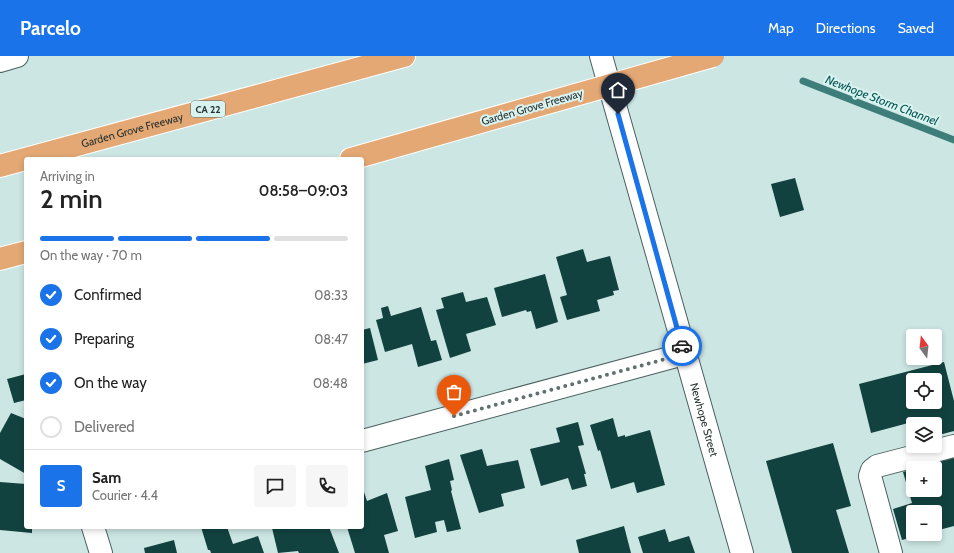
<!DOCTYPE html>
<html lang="en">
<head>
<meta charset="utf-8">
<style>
  :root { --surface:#fff; --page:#f6f6f6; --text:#222; --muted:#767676; --line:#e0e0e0; --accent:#1a73e8 }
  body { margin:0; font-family:Cabin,sans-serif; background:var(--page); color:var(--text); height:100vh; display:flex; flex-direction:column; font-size:15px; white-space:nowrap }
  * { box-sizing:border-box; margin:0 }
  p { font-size:13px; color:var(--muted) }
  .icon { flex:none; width:22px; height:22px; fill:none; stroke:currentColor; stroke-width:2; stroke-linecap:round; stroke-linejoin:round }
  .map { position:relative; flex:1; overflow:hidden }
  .sheet { position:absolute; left:24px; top:101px; width:340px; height:372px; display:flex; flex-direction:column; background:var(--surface); border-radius:4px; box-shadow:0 2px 6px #0003 }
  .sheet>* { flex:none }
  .needle { width:26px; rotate:345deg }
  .fabs { position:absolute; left:906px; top:273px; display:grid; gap:8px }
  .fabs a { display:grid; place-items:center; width:36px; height:36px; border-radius:4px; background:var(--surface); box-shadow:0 2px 6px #0003; font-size:20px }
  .pin { position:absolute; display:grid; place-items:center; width:34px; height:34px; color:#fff; margin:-41px -17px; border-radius:50% 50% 50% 0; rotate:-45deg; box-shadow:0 0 4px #0007 }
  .pin .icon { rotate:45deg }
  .courier { position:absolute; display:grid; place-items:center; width:40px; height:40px; margin:-20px; border:3px solid #1a73e8; border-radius:50%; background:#fff; color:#222; box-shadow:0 1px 5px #0007 }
  .headline em { font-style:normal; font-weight:600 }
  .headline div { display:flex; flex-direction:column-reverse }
  .headline { display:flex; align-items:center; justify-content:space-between; height:68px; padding:0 16px }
  h1 { font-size:26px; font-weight:600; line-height:30px }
  .bar { display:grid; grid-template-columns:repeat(4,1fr); gap:6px 4px; align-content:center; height:48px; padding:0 16px }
  .bar i { height:5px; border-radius:3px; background:var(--line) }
  .bar .current { background:var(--accent) }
  .bar p { grid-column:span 4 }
  .line { display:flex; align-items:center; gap:10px; padding:0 16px; border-top:1px solid var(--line) }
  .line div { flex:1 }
  .round { display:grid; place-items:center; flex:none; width:42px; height:42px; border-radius:4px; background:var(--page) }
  ol { padding:0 16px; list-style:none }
  li { display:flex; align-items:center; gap:12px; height:44px }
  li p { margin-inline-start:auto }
  li .icon { padding:4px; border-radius:50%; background:var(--accent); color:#fff; stroke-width:4 }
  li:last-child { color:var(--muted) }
  li i { width:22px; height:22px; border:2px solid var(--line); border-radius:50% }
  header { display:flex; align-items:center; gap:24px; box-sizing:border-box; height:56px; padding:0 20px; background:var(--accent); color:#fff }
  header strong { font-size:19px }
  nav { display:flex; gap:22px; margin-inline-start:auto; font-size:14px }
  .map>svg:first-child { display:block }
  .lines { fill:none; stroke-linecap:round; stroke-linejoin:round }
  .stream { stroke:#3e7e7a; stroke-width:7 }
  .building { fill:#12423f; fill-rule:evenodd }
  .minor-casing { stroke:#4a615f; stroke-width:24 }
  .highway-casing { stroke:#fff; stroke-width:24 }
  .minor { stroke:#fff; stroke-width:22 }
  .highway { stroke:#e3a874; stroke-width:22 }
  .highway-bridge-casing { stroke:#fff; stroke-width:24; stroke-linecap:butt }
  .highway-bridge { stroke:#e3a874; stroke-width:22 }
  .done { stroke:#61716f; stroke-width:4; stroke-dasharray:0 7.2 }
  .route { stroke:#1a73e8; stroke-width:5 }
  .labels { text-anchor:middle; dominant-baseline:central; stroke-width:4; stroke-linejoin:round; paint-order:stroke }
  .shield { fill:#d9f3f1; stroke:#5d6c6b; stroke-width:1 }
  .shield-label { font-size:10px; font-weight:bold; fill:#283231 }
  .street-label { font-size:11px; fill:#283231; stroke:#d9f3f1 }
  .water-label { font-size:12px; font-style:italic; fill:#055552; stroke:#d9f3f1 }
</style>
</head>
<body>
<header>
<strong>Parcelo</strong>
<nav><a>Map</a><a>Directions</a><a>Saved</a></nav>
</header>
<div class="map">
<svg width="954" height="497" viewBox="0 0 954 497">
  <rect width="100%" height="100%" fill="#cce6e3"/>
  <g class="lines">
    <!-- stream -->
    <polyline class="stream" points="803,25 954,84"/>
  </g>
  <!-- building -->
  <g class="building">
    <polygon points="795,122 804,154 780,161 771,128"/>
    <polygon points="583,193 587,206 610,200 619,234 613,235 614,239 597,244 600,255 567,264 560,241 567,239 556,201"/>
    <polygon points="545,218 558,266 536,273 531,255 527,256 526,254 502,261 494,232"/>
    <polygon points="463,236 466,246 487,241 496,269 466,278 471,295 450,302 436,254 444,252 441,242"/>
    <polygon points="388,250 391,260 421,251 431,285 436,284 442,304 418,311 412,288 385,296 376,264 383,262 381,252"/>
    <polygon points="370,272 378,304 362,308 362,274"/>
    <path d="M944,306L954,345V375L935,380V368H913L912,366L871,377L859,328ZM913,324H935V346H913Z"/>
    <polygon points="26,318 26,344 14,347 7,323"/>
    <polygon points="11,357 26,363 26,418 0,403 0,377"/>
    <polygon points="613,362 618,381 625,379 625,381 650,374 665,429 637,437 634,426 611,433 600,394 598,395 590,369"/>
    <polygon points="578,366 584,389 578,390 586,418 584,418 587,430 572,434 568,422 541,430 530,393 560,386 556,372"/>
    <polygon points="833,387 851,450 836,454 849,497 792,497 766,405"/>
    <polygon points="482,393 487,410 518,404 525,432 501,438 504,450 479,457 460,399"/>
    <polygon points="954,401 954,470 935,475 935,456 913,456 913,478 923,478 902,484 893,453 912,447 903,416 913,413 913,434 935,434 935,412 919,412"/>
    <polygon points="449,403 454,424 450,425 452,434 451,435 461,473 447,476 444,464 435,466 437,476 415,482 405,441 431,434 425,410"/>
    <polygon points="0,426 26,428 26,471 32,471 32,477 0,474"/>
    <polygon points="362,430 367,445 387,437 398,475 384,479 389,497 355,497 347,471 362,471"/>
    <polygon points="624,470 631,497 579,497 576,484"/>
    <polygon points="201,471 227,471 233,488 258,480 264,497 211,497 210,494 208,494"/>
    <polygon points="275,471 329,471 339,497 299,497 298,495 278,497 272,472"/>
    <polygon points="665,473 669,486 689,480 695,497 643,497 638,481"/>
    <polygon points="174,484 177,497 145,497 144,492"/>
  </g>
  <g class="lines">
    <!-- minor casing -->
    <g class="minor-casing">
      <g id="minor">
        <path id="s1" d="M601,0L742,497"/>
        <polyline points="0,5 17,0"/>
        <polyline points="362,385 684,298"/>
        <polyline points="93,471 101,497"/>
        <polyline points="891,497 870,420 872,414 877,410 954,390"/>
      </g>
    </g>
    <!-- highway casing -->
    <g class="highway-casing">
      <g id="highway">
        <polyline points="351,103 533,51"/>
        <path id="s2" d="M0,110L404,0"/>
        <polyline points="0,203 26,196"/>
      </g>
    </g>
    <!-- minor -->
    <use href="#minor" class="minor"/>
    <!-- highway -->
    <use href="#highway" class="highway"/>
    <!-- highway-bridge casing -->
    <g class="highway-bridge-casing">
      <polyline id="highway-bridge" points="533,51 713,0"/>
    </g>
    <!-- highway-bridge -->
    <use href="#highway-bridge" class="highway-bridge"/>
  </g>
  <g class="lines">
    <!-- done -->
    <polyline class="done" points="454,360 684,298 682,290"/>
    <!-- route -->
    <polyline class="route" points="618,58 682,290"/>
  </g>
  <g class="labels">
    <!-- shield labels -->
    <rect class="shield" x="191" y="45" width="34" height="16" rx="3"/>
    <g class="shield-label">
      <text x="208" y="53">CA 22</text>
    </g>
    <!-- street labels -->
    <g class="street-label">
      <text transform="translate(532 51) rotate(-16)">Garden Grove Freeway</text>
      <text stroke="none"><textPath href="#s2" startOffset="137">Garden Grove Freeway</textPath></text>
      <text stroke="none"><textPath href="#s1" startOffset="378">Newhope Street</textPath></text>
    </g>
    <!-- water labels -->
    <g class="water-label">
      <text transform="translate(882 44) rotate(21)">Newhope Storm Channel</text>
    </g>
  </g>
</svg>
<div class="fabs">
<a><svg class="needle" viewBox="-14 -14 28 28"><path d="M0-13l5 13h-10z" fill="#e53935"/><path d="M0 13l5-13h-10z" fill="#767676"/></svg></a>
<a><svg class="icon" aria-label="locate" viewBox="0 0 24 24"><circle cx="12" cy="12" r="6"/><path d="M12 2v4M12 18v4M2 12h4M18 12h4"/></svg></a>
<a><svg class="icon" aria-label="layers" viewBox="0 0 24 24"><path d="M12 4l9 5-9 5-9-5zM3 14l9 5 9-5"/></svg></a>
<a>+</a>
<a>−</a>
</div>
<div class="pin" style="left:454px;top:360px;background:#ea580c"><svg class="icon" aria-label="bag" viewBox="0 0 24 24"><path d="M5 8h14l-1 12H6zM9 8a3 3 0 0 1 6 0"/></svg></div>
<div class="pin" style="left:618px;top:58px;background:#1f2937"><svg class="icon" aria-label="home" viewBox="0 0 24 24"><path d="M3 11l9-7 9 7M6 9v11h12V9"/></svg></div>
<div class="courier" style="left:682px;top:290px"><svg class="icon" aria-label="car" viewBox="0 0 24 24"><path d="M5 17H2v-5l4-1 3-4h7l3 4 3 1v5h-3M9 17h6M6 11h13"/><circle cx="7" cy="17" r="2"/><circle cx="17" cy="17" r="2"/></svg></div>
<section class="sheet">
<div class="headline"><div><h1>2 min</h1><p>Arriving in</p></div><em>08:58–09:03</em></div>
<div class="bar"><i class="current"></i><i class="current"></i><i class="current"></i><i></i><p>On the way · 70 m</p></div>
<ol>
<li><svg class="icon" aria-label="check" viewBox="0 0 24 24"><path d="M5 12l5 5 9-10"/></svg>Confirmed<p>08:33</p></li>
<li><svg class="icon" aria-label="check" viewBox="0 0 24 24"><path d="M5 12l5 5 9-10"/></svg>Preparing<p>08:47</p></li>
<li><svg class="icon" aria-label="check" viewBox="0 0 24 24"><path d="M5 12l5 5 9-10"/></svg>On the way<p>08:48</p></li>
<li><i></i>Delivered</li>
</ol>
<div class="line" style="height:72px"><b class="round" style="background:var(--accent);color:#fff">S</b><div><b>Sam</b><p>Courier · 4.4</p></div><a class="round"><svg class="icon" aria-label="chat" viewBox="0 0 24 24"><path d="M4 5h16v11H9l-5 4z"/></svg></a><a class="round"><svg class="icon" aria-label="phone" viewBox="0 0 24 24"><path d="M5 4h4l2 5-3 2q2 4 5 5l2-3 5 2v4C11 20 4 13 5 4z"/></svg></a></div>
</section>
</div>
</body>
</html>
